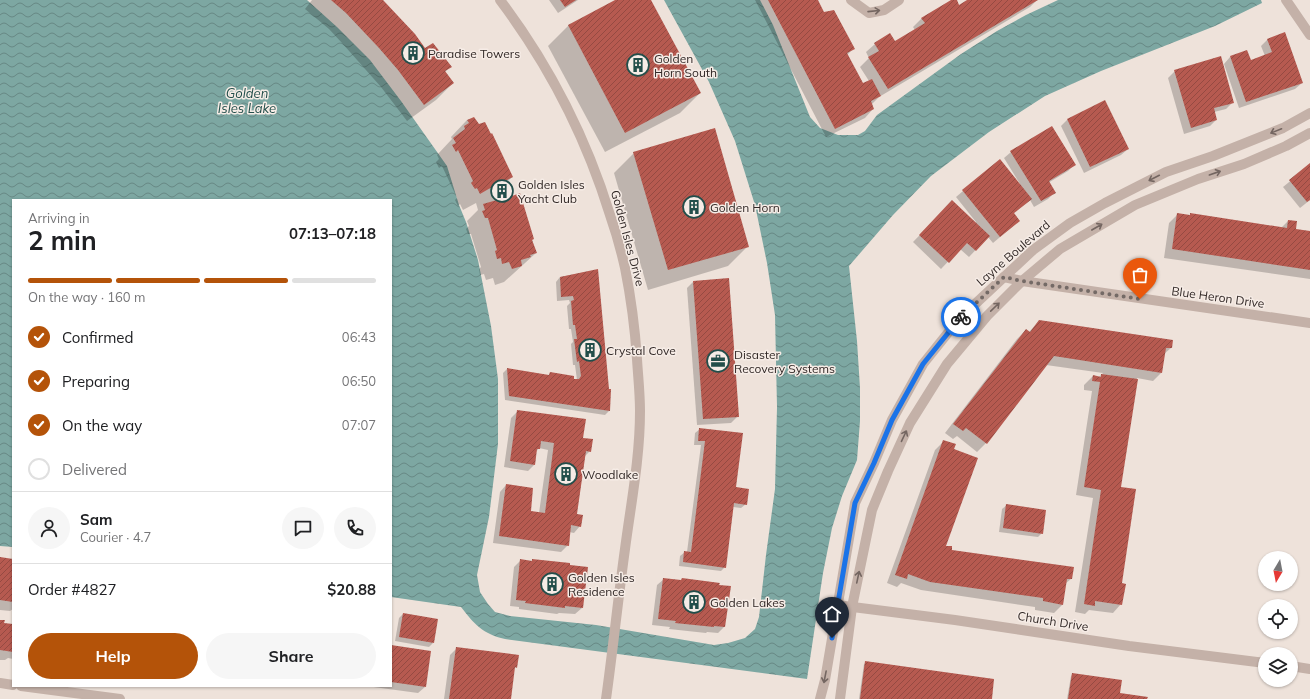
<!DOCTYPE html>
<html lang="en">
<head>
<meta charset="utf-8">
<style>
  :root { --surface:#fff; --page:#f6f6f6; --text:#202124; --muted:#757577; --line:#e0e0e0; --accent:#b45309 }
  body { margin:0; font-family:Mulish,sans-serif; background:var(--page); color:var(--text); height:100vh; display:flex; flex-direction:column; font-size:15px; white-space:nowrap }
  * { box-sizing:border-box; margin:0 }
  p { font-size:13px; color:var(--muted) }
  .icon { flex:none; width:22px; height:22px; fill:none; stroke:currentColor; stroke-width:2; stroke-linecap:round; stroke-linejoin:round }
  .map { position:relative; flex:1; overflow:hidden }
  .panel { position:absolute; left:12px; top:199px; width:380px; height:488px; display:flex; flex-direction:column; background:var(--surface); border-radius:0px; box-shadow:0 1px 3px #0004 }
  .panel>* { flex:none }
  .needle { width:26px; rotate:190deg }
  .tools { position:absolute; left:1258px; top:551px; display:grid; gap:8px }
  .tools a { display:grid; place-items:center; width:40px; height:40px; border-radius:50%; background:var(--surface); box-shadow:0 1px 3px #0004; font-size:20px }
  .pin { position:absolute; display:grid; place-items:center; width:34px; height:34px; color:#fff; margin:-41px -17px; border-radius:50% 50% 50% 0; rotate:-45deg; box-shadow:0 0 4px #0007 }
  .pin .icon { rotate:45deg }
  .courier { position:absolute; display:grid; place-items:center; width:40px; height:40px; margin:-20px; border:3px solid #1a73e8; border-radius:50%; background:#fff; color:#222; box-shadow:0 1px 5px #0007 }
  .overview em { font-style:normal; font-weight:700 }
  .overview div { display:flex; flex-direction:column-reverse }
  .overview { display:flex; align-items:center; justify-content:space-between; height:68px; padding:0 16px }
  h1 { font-size:26px; font-weight:700; line-height:30px }
  .bar { display:grid; grid-template-columns:repeat(4,1fr); gap:6px 4px; align-content:center; height:48px; padding:0 16px }
  .bar i { height:5px; border-radius:3px; background:var(--line) }
  .bar .selected { background:var(--accent) }
  .bar p { grid-column:span 4 }
  .line { display:flex; align-items:center; gap:10px; padding:0 16px; border-top:1px solid var(--line) }
  .line div { flex:1 }
  .round { display:grid; place-items:center; flex:none; width:42px; height:42px; border-radius:21px; background:var(--page) }
  ol { padding:0 16px; list-style:none }
  li { display:flex; align-items:center; gap:12px; height:44px }
  li p { margin-inline-start:auto }
  li .icon { padding:4px; border-radius:50%; background:var(--accent); color:#fff; stroke-width:4 }
  li:last-child { color:var(--muted) }
  li i { width:22px; height:22px; border:2px solid var(--line); border-radius:50% }
  .action { display:flex; gap:8px; margin-top:auto; padding:8px 16px }
  .action a { flex:1; height:46px; border-radius:24px; background:var(--accent); color:#fff; font-size:16px; font-weight:700; line-height:46px; text-align:center }
  .action a+a { background:var(--page); color:var(--text) }
  .map>svg:first-child { display:block }
  .water { fill:url(#water-waves) }
  .shadow { fill:#0003 }
  .building { fill:url(#building-hatch) }
  .lines { fill:none; stroke-linecap:round; stroke-linejoin:round }
  .street { stroke:#c4b1a8; stroke-width:10 }
  .oneway { stroke:#746661 }
  .done { stroke:#746a66; stroke-width:4; stroke-dasharray:0 7.2 }
  .route { stroke:#1a73e8; stroke-width:5 }
  .labels { text-anchor:middle; dominant-baseline:central; stroke-width:3; stroke-linejoin:round; paint-order:stroke }
  .poi-label { font-size:12px; fill:#322927; stroke:#f6ece6; text-anchor:start }
  .street-label { font-size:12px; fill:#322927; stroke:#f6ece6 }
  .water-label { font-size:13px; font-style:italic; fill:#224e4a; stroke:#f6ece6 }
</style>
</head>
<body>
<div class="map">
<svg width="1310" height="699" viewBox="0 0 1310 699">
  <defs>
    <pattern id="water-waves" width="16" height="10" patternUnits="userSpaceOnUse"><rect width="16" height="10" fill="#7da7a2"/><path d="M0 5q4-4 8 0t8 0" fill="none" stroke="#678884"/></pattern>
    <pattern id="building-hatch" width="6" height="6" patternUnits="userSpaceOnUse"><rect width="6" height="6" fill="#b65a50"/><path d="M-1 1l2-2M0 6l6-6M5 7l2-2" fill="none" stroke="#954a42"/></pattern>
  </defs>
  <rect width="100%" height="100%" fill="#eee2da"/>
  <!-- water -->
  <path class="water" d="M0,0H307L337,27L370,60L401,101L447,166L459,205L466,222L478,260L491,326L498,379V444L489,517L477,575L480,592L488,604L495,612L510,616L596,625L714,645L728,643L745,638L755,629L759,617L766,555L775,489L777,407L775,315L767,263L755,205L735,141L709,82L664,0H760L773,25L810,117L820,128L838,135H858L865,131L877,115L961,54L997,31L1026,15L1058,0H1261L1262,3L1215,26L1101,71L1045,96L989,132L931,176L893,215L849,266L857,341L860,388V421L857,460L842,496L832,528L823,573L807,679L505,639C483,634 474,624 461,607L391,597V200H13V547L0,546Z"/>
  <!-- shadow -->
  <g class="shadow">
    <polygon points="312,0 381,0 425,49 450,67 445,72 453,83 436,100 407,121 381,87 342,43 329,29 305,9"/>
    <polygon points="549,0 578,0 558,13"/>
    <polygon points="617,0 650,0 700,93 680,113 605,152 548,46 568,26"/>
    <polygon points="755,0 817,0 824,13 853,49 847,55 863,84 869,81 860,67 869,58 866,52 875,44 894,43 915,30 913,27 922,18 953,0 956,0 959,6 969,0 1037,0 1030,7 879,97 871,105 873,109 865,118 826,137"/>
    <polygon points="1268,39 1302,83 1295,89 1239,108 1224,64 1230,57 1247,52 1250,61 1265,56 1261,46"/>
    <polygon points="1175,71 1233,102 1226,109 1214,112 1216,120 1210,126 1184,134 1168,78"/>
    <polygon points="467,120 512,177 505,184 511,197 519,195 536,253 504,282 495,285 493,278 486,280 484,274 480,275 479,269 481,267 471,234 468,234 466,229 469,226 467,221 478,210 476,203 463,210 460,204 458,206 455,200 457,198 442,166 439,168 436,162 439,159 437,155 452,139 451,137"/>
    <polygon points="1067,120 1128,149 1121,155 1084,173 1061,126"/>
    <polygon points="1011,152 1075,164 1068,171 1048,183 1054,193 1048,199 1034,207 1030,200 1013,214 1019,221 1012,227 993,243 988,237 969,257 960,249 941,269 913,242 952,202 976,223 976,222 956,197 963,191 1020,184 1004,158"/>
    <polygon points="634,153 748,246 728,266 648,290 614,173"/>
    <polygon points="1310,165 1310,200 1300,208 1283,187"/>
    <polygon points="1178,214 1281,228 1288,221 1295,230 1310,232 1310,279 1164,258 1169,223"/>
    <polygon points="597,270 609,411 605,415 505,400 503,373 507,369 548,376 550,373 572,380 577,380 575,365 573,365 571,344 573,342 571,329 569,329 567,306 570,303 569,300 557,301 556,282 560,277"/>
    <polygon points="693,282 738,416 731,423 697,425 687,288"/>
    <polygon points="1039,321 1171,348 1164,354 1162,372 1153,381 1137,378 1120,488 1121,604 1113,613 1089,610 1085,614 1075,612 1093,498 1076,495 1092,391 1084,390 1084,385 1093,376 1099,377 1103,373 1046,365 986,443 977,452 957,436 953,439 945,433 1017,339 1026,330 1029,332"/>
    <polygon points="518,411 582,439 590,451 584,457 576,515 580,526 574,533 569,532 568,545 561,552 493,543 500,492 506,485 530,512 539,513 548,450 539,448 536,452 535,464 528,471 504,467 511,418"/>
    <polygon points="700,429 746,504 741,508 733,507 725,567 721,571 679,566 680,556 685,552 687,552 701,445 694,445 695,433"/>
    <polygon points="944,441 945,546 950,551 1071,579 1065,584 1063,604 1054,613 1035,610 1035,607 921,590 901,583 897,587 887,583 935,450"/>
    <polygon points="1007,505 1042,533 1038,537 999,532 1002,509"/>
    <polygon points="0,558 13,560 13,609 10,611 0,610"/>
    <polygon points="521,560 531,561 533,560 587,568 582,608 575,614 559,613 557,614 519,609 519,607 510,606 514,567"/>
    <polygon points="664,579 724,627 718,633 707,632 706,633 669,629 670,627 652,625 657,585"/>
    <polygon points="403,614 433,643 429,647 395,641 399,618"/>
    <polygon points="0,621 3,624 13,625 13,659 8,658 5,660 0,660"/>
    <polygon points="391,646 425,687 418,693 366,686 391,686"/>
    <polygon points="457,648 516,667 513,670 510,699 444,699 450,655"/>
    <polygon points="866,663 991,699 859,699 864,664"/>
    <polygon points="1073,674 1119,694 1146,699 1067,699 1071,676"/>
  </g>
  <!-- building -->
  <g class="building">
    <polygon points="331,0 383,0 415,34 425,48 433,43 452,67 445,71 454,83 424,105 398,70 379,48 346,13"/>
    <polygon points="560,0 576,0 565,7"/>
    <polygon points="615,0 651,0 701,93 625,133 568,25"/>
    <polygon points="768,0 818,0 824,12 834,10 855,49 847,53 863,83 872,79 881,96 871,101 874,109 835,129"/>
    <polygon points="951,0 957,0 959,5 967,0 1038,0 888,89 868,57 879,51 874,43 890,33 895,41 925,23 921,18"/>
    <polygon points="1285,32 1303,83 1246,102 1230,56 1247,50 1251,60 1272,52 1267,39"/>
    <polygon points="1221,56 1234,103 1214,108 1217,120 1191,128 1174,70"/>
    <polygon points="1105,100 1129,149 1090,167 1067,119"/>
    <polygon points="474,117 479,124 485,122 491,134 492,133 513,177 505,181 512,196 520,193 534,239 532,240 537,253 530,255 531,257 521,260 522,266 512,269 509,262 502,264 501,258 497,259 495,251 497,250 488,218 485,218 482,211 485,210 483,204 497,200 492,187 480,194 477,188 475,189 471,183 473,181 458,150 456,152 452,145 456,143 453,138 465,129 464,126 469,123 467,120"/>
    <polygon points="1052,126 1076,165 1049,181 1056,193 1041,201 1010,151"/>
    <polygon points="715,128 749,247 668,270 633,152"/>
    <polygon points="1000,159 1032,199 1014,213 1020,221 1000,237 962,190"/>
    <polygon points="1310,163 1310,200 1307,202 1289,180"/>
    <polygon points="952,200 990,236 976,251 967,243 949,263 919,235"/>
    <polygon points="1177,213 1190,215 1190,213 1287,228 1288,220 1297,221 1296,229 1310,231 1310,270 1172,249"/>
    <polygon points="598,269 609,389 611,389 610,411 509,396 507,368 549,375 550,372 574,376 574,379 579,379 581,376 579,361 577,362 574,339 577,339 575,325 573,325 571,301 574,300 573,296 561,297 560,277"/>
    <polygon points="729,278 739,417 703,419 693,281"/>
    <polygon points="1039,320 1173,340 1172,348 1166,348 1162,373 1054,356 987,444 966,428 963,431 953,424 1026,329 1030,332"/>
    <polygon points="1101,374 1138,379 1121,487 1136,489 1122,583 1126,584 1122,605 1095,601 1095,606 1084,604 1101,490 1084,487 1100,382 1092,381 1093,375 1101,377"/>
    <polygon points="517,410 586,419 583,438 593,439 591,452 586,451 577,514 583,515 581,527 571,525 569,546 499,536 506,484 533,488 531,511 545,513 554,443 541,441 540,449 537,449 535,465 510,461"/>
    <polygon points="699,428 743,433 736,487 749,489 747,505 734,503 726,568 683,562 684,551 691,552 705,441 698,441"/>
    <polygon points="943,440 956,444 954,449 978,458 946,546 952,546 952,550 1074,567 1072,579 1067,579 1063,605 1043,601 1043,598 930,582 908,574 907,579 895,575"/>
    <polygon points="1006,504 1046,510 1043,534 1003,528"/>
    <polygon points="0,557 13,559 13,602 0,600"/>
    <polygon points="520,559 532,561 532,559 570,563 570,565 588,567 583,608 565,606 565,608 525,603 526,601 516,600"/>
    <polygon points="663,578 681,580 682,578 720,583 719,585 731,586 725,627 714,626 714,627 675,623 676,621 658,619"/>
    <polygon points="403,613 438,619 434,643 399,637"/>
    <polygon points="0,620 5,620 4,623 13,624 13,652 0,650"/>
    <polygon points="391,645 431,651 426,687 391,682"/>
    <polygon points="456,647 519,655 517,668 515,667 511,699 449,699"/>
    <polygon points="865,661 994,679 992,699 860,699"/>
    <polygon points="1072,673 1122,680 1120,693 1148,697 1147,699 1068,699"/>
  </g>
  <g class="lines">
    <!-- street -->
    <g class="street">
      <path d="M500,0C549,65 586,137 610,215C616,232 621,250 625,268C631,298 635,329 637,359C638,376 640,393 640,411C640,458 631,503 625,549C618,599 613,649 606,699"/>
      <polyline points="851,0 869,13 884,10 899,0"/>
      <polyline points="1286,0 1310,35"/>
      <polyline points="1004,277 1022,281 1310,323"/>
      <polyline points="837,605 955,620 1129,646 1265,663"/>
      <polyline points="1291,666 1310,669"/>
      <polyline points="0,683 13,685"/>
      <polyline points="21,686 120,699"/>
      <polyline points="820,699 825,680 855,503 874,463 892,420 923,364 959,319 1033,250 1070,223 1105,203 1166,172 1213,156 1283,128 1310,113"/>
      <polyline points="840,699 852,607 872,510 888,471 910,423 947,364 987,316 1022,281 1060,249 1135,205 1198,179 1244,164 1286,146 1310,133"/>
    </g>
  </g>
  <!-- one-way arrows -->
  <defs><path id="oneway-shaft" d="M-6 0H5M1.5-3L5.5 0L1.5 3" fill="none" stroke-width="1.6" stroke-linecap="round" stroke-linejoin="round"/></defs>
  <g class="oneway">
    <use href="#oneway-shaft" transform="translate(874 11) rotate(-6)"/>
    <use href="#oneway-shaft" transform="translate(1276 131) rotate(158)"/>
    <use href="#oneway-shaft" transform="translate(1215 173) rotate(-19)"/>
    <use href="#oneway-shaft" transform="translate(1154 178) rotate(153)"/>
    <use href="#oneway-shaft" transform="translate(1097 227) rotate(-30)"/>
    <use href="#oneway-shaft" transform="translate(995 307) rotate(-44)"/>
    <use href="#oneway-shaft" transform="translate(904 436) rotate(-65)"/>
    <use href="#oneway-shaft" transform="translate(858 577) rotate(-78)"/>
    <use href="#oneway-shaft" transform="translate(825 677) rotate(101)"/>
  </g>
  <g class="lines">
    <!-- done -->
    <polyline class="done" points="961,317 1004,277 1022,281 1140,299"/>
    <!-- route -->
    <polyline class="route" points="832,638 855,503 874,463 892,420 923,364 961,317"/>
  </g>
  <!-- icons -->
  <defs>
    <g id="building-ring" transform="scale(1.15)"><circle r="9.5" fill="#f6ece6" stroke="#224e4a" stroke-width="1.5"/><path d="M-4-6H4V6H1V3H-1V6H-4ZM-2.5-4.3h1.7v1.8h-1.7ZM.8-4.3h1.7v1.8H.8ZM-2.5-1h1.7V.8h-1.7ZM.8-1h1.7V.8H.8Z" fill="#224e4a"/></g>
    <g id="office-ring" transform="scale(1.15)"><circle r="9.5" fill="#f6ece6" stroke="#224e4a" stroke-width="1.5"/><path d="M-6-3h4V-5.5h4V-3h4V5H-6ZM-1-4.5V-3h2v-1.5ZM-6 0V1H6V0Z" fill="#224e4a"/></g>
  </defs>
  <g fill-rule="evenodd">
    <use href="#building-ring" x="413" y="53"/>
    <use href="#building-ring" x="638" y="65"/>
    <use href="#building-ring" x="502" y="191"/>
    <use href="#building-ring" x="694" y="207"/>
    <use href="#building-ring" x="590" y="350"/>
    <use href="#office-ring" x="718" y="361"/>
    <use href="#building-ring" x="566" y="474"/>
    <use href="#building-ring" x="552" y="584"/>
    <use href="#building-ring" x="694" y="602"/>
  </g>
  <g class="labels">
    <!-- poi labels -->
    <g class="poi-label">
      <text x="428" y="53">Paradise Towers</text>
      <text x="654" y="58">Golden<tspan x="654" dy="14">Horn South</tspan></text>
      <text x="518" y="184">Golden Isles<tspan x="518" dy="14">Yacht Club</tspan></text>
      <text x="710" y="207">Golden Horn</text>
      <text x="606" y="350">Crystal Cove</text>
      <text x="734" y="354">Disaster<tspan x="734" dy="14">Recovery Systems</tspan></text>
      <text x="582" y="474">Woodlake</text>
      <text x="568" y="577">Golden Isles<tspan x="568" dy="14">Residence</tspan></text>
      <text x="710" y="602">Golden Lakes</text>
    </g>
    <!-- street labels -->
    <g class="street-label">
      <text transform="translate(628 238) rotate(75)">Golden Isles Drive</text>
      <text transform="translate(1013 253) rotate(-41)">Layne Boulevard</text>
      <text transform="translate(1218 297) rotate(8)">Blue Heron Drive</text>
      <text transform="translate(1053 621) rotate(9)">Church Drive</text>
    </g>
    <!-- water labels -->
    <g class="water-label">
      <text x="247" y="93">Golden<tspan x="247" dy="15">Isles Lake</tspan></text>
    </g>
  </g>
</svg>
<div class="tools">
<a><svg class="needle" viewBox="-14 -14 28 28"><path d="M0-13l5 13h-10z" fill="#e53935"/><path d="M0 13l5-13h-10z" fill="#757577"/></svg></a>
<a><svg class="icon" aria-label="locate" viewBox="0 0 24 24"><circle cx="12" cy="12" r="6"/><path d="M12 2v4M12 18v4M2 12h4M18 12h4"/></svg></a>
<a><svg class="icon" aria-label="layers" viewBox="0 0 24 24"><path d="M12 4l9 5-9 5-9-5zM3 14l9 5 9-5"/></svg></a>
</div>
<div class="pin" style="left:1140px;top:299px;background:#ea580c"><svg class="icon" aria-label="bag" viewBox="0 0 24 24"><path d="M5 8h14l-1 12H6zM9 8a3 3 0 0 1 6 0"/></svg></div>
<div class="pin" style="left:832px;top:638px;background:#1f2937"><svg class="icon" aria-label="home" viewBox="0 0 24 24"><path d="M3 11l9-7 9 7M6 9v11h12V9"/></svg></div>
<div class="courier" style="left:961px;top:317px"><svg class="icon" aria-label="bike" viewBox="0 0 24 24"><circle cx="6" cy="16" r="4"/><circle cx="18" cy="16" r="4"/><path d="M6 16l4-8h5l3 8M10 8l3 8H6M13 5h3"/></svg></div>
<section class="panel">
<div class="overview"><div><h1>2 min</h1><p>Arriving in</p></div><em>07:13–07:18</em></div>
<div class="bar"><i class="selected"></i><i class="selected"></i><i class="selected"></i><i></i><p>On the way · 160 m</p></div>
<ol>
<li><svg class="icon" aria-label="check" viewBox="0 0 24 24"><path d="M5 12l5 5 9-10"/></svg>Confirmed<p>06:43</p></li>
<li><svg class="icon" aria-label="check" viewBox="0 0 24 24"><path d="M5 12l5 5 9-10"/></svg>Preparing<p>06:50</p></li>
<li><svg class="icon" aria-label="check" viewBox="0 0 24 24"><path d="M5 12l5 5 9-10"/></svg>On the way<p>07:07</p></li>
<li><i></i>Delivered</li>
</ol>
<div class="line" style="height:72px"><a class="round"><svg class="icon" aria-label="person" viewBox="0 0 24 24"><circle cx="12" cy="8" r="4"/><path d="M4 21q1-7 8-7t8 7"/></svg></a><div><b>Sam</b><p>Courier · 4.7</p></div><a class="round"><svg class="icon" aria-label="chat" viewBox="0 0 24 24"><path d="M4 5h16v11H9l-5 4z"/></svg></a><a class="round"><svg class="icon" aria-label="phone" viewBox="0 0 24 24"><path d="M5 4h4l2 5-3 2q2 4 5 5l2-3 5 2v4C11 20 4 13 5 4z"/></svg></a></div>
<div class="line" style="height:52px"><div>Order #4827</div><b>$20.88</b></div>
<div class="action"><a>Help</a><a>Share</a></div>
</section>
</div>
</body>
</html>
